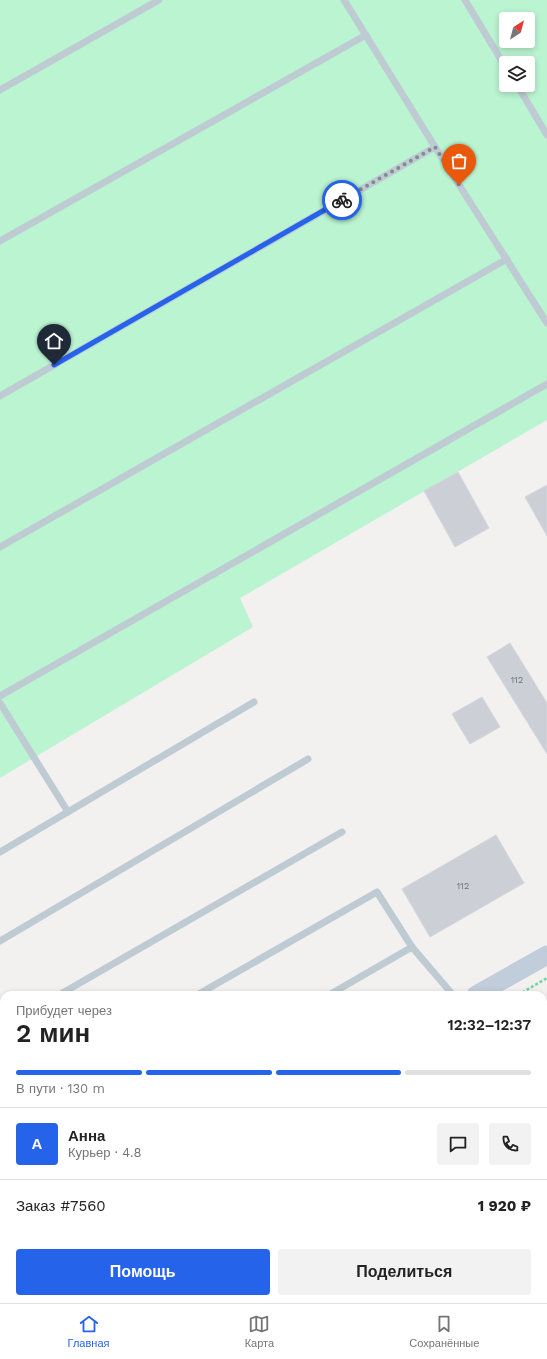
<!DOCTYPE html>
<html lang="ru">
<head>
<meta charset="utf-8">
<style>
  :root { --surface:#fff; --page:#f2f2f2; --text:#222; --muted:#767676; --line:#e0e0e0; --accent:#2563eb }
  body { margin:0; font-family:"Work Sans",sans-serif; background:var(--page); color:var(--text); height:100vh; display:flex; flex-direction:column; font-size:15px; white-space:nowrap }
  * { box-sizing:border-box; margin:0 }
  p { font-size:13px; color:var(--muted) }
  .icon { flex:none; width:22px; height:22px; fill:none; stroke:currentColor; stroke-width:2; stroke-linecap:round; stroke-linejoin:round }
  .map { position:relative; flex:1; overflow:hidden }
  .drawer { position:absolute; left:0px; top:991px; width:547px; height:312px; display:flex; flex-direction:column; background:var(--surface); border-radius:12px 12px 0 0; box-shadow:0 2px 6px #0003 }
  .drawer>* { flex:none }
  .needle { width:26px; rotate:36deg }
  .tools { position:absolute; left:499px; top:12px; display:grid; gap:8px }
  .tools a { display:grid; place-items:center; width:36px; height:36px; border-radius:4px; background:var(--surface); box-shadow:0 2px 6px #0003; font-size:20px }
  .pin { position:absolute; display:grid; place-items:center; width:34px; height:34px; color:#fff; margin:-41px -17px; border-radius:50% 50% 50% 0; rotate:-45deg; box-shadow:0 0 4px #0007 }
  .pin .icon { rotate:45deg }
  .courier { position:absolute; display:grid; place-items:center; width:40px; height:40px; margin:-20px; border:3px solid #2563eb; border-radius:50%; background:#fff; color:#222; box-shadow:0 1px 5px #0007 }
  .summary em { font-style:normal; font-weight:600 }
  .summary div { display:flex; flex-direction:column-reverse }
  .summary { display:flex; align-items:center; justify-content:space-between; height:68px; padding:0 16px }
  h1 { font-size:26px; font-weight:600; line-height:30px }
  .bar { display:grid; grid-template-columns:repeat(4,1fr); gap:6px 4px; align-content:center; height:48px; padding:0 16px }
  .bar i { height:5px; border-radius:3px; background:var(--line) }
  .bar .current { background:var(--accent) }
  .bar p { grid-column:span 4 }
  .line { display:flex; align-items:center; gap:10px; padding:0 16px; border-top:1px solid var(--line) }
  .line div { flex:1 }
  .round { display:grid; place-items:center; flex:none; width:42px; height:42px; border-radius:4px; background:var(--page) }
  .action { display:flex; gap:8px; margin-top:auto; padding:8px 16px }
  .action a { flex:1; height:46px; border-radius:4px; background:var(--accent); color:#fff; font-size:16px; font-weight:600; line-height:46px; text-align:center }
  .action a+a { background:var(--page); color:var(--text) }
  .dock { display:flex; justify-content:space-around; align-items:center; height:56px; border-top:1px solid var(--line); background:var(--surface); font-size:11px; color:var(--muted) }
  .dock a { display:grid; justify-items:center; gap:2px }
  .dock .current { color:var(--accent) }
  .map>svg:first-child { display:block }
  .education { fill:#e4e1e2 }
  .green { fill:#baf4d1; fill-rule:evenodd }
  .building { fill:#cccfd6; stroke:#d3d6dc }
  .lines { fill:none; stroke-linecap:round; stroke-linejoin:round }
  .path { stroke:#6ed7a3; stroke-width:2.5; stroke-dasharray:3 2; stroke-linecap:butt }
  .service { stroke:#bfcbd3; stroke-width:7 }
  .minor { stroke:#bfcbd3; stroke-width:13 }
  .secondary { stroke:#c1cddb; stroke-width:19 }
  .done { stroke:#838b92; stroke-width:4; stroke-dasharray:0 7.2 }
  .route { stroke:#2563eb; stroke-width:5 }
  .labels { text-anchor:middle; dominant-baseline:central; stroke-width:4; stroke-linejoin:round; paint-order:stroke }
  .number-label { font-size:9px; fill:#68737e }
</style>
</head>
<body>
<div class="map">
<svg width="547" height="1303" viewBox="0 0 547 1303">
  <rect width="100%" height="100%" fill="#f3f0f0"/>
  <!-- education -->
  <polygon class="education" points="257,1299 280,1299 283,1303 250,1303"/>
  <!-- green -->
  <path class="green" d="M0,0H547V420L240,598L253,627L0,778ZM506,19H528V41H506ZM506,63H528V85H506Z"/>
  <!-- building -->
  <g class="building">
    <polygon points="458,472 489,528 455,547 424,491"/>
    <polygon points="547,485 547,536 525,497"/>
    <polygon points="510,643 547,703 547,754 487,657"/>
    <polygon points="482,697 500,727 470,744 452,714"/>
    <polygon points="496,835 524,883 430,937 402,889"/>
  </g>
  <g class="lines">
    <!-- path -->
    <g class="path">
      <polyline points="518,995 547,978"/>
      <polyline points="0,1288 4,1285"/>
    </g>
    <!-- service -->
    <g class="service">
      <polyline points="344,0 435,147 547,323"/>
      <polyline points="465,0 506,68"/>
      <polyline points="517,85 547,135"/>
      <polyline points="0,90 159,0"/>
      <polyline points="0,241 366,35"/>
      <polyline points="0,396 435,147"/>
      <polyline points="0,547 507,259"/>
      <polyline points="0,696 547,384"/>
      <polyline points="0,703 68,812"/>
      <polyline points="0,852 254,702"/>
      <polyline points="0,941 308,759"/>
      <polyline points="59,995 342,832"/>
      <polyline points="197,995 377,892 412,947 453,995"/>
      <polyline points="329,995 412,947"/>
      <polyline points="0,1029 4,1027"/>
      <polyline points="0,1108 4,1106"/>
      <polyline points="0,1184 4,1181"/>
      <polyline points="543,1276 547,1274"/>
      <polyline points="102,1303 109,1299"/>
      <polyline points="498,1303 505,1299"/>
    </g>
    <!-- minor -->
    <polyline class="minor" points="543,1141 547,1148"/>
    <!-- secondary -->
    <g class="secondary">
      <polyline points="476,995 547,955"/>
      <polyline points="0,1263 4,1260"/>
    </g>
  </g>
  <g class="lines">
    <!-- done -->
    <polyline class="done" points="342,200 435,147 459,185"/>
    <!-- route -->
    <polyline class="route" points="54,365 342,200"/>
  </g>
  <g class="labels">
    <!-- number labels -->
    <g class="number-label">
      <text x="517" y="680">112</text>
      <text x="463" y="886">112</text>
    </g>
  </g>
</svg>
<div class="tools">
<a><svg class="needle" viewBox="-14 -14 28 28"><path d="M0-13l5 13h-10z" fill="#e53935"/><path d="M0 13l5-13h-10z" fill="#767676"/></svg></a>
<a><svg class="icon" aria-label="layers" viewBox="0 0 24 24"><path d="M12 4l9 5-9 5-9-5zM3 14l9 5 9-5"/></svg></a>
</div>
<div class="pin" style="left:459px;top:185px;background:#ea580c"><svg class="icon" aria-label="bag" viewBox="0 0 24 24"><path d="M5 8h14l-1 12H6zM9 8a3 3 0 0 1 6 0"/></svg></div>
<div class="pin" style="left:54px;top:365px;background:#1f2937"><svg class="icon" aria-label="home" viewBox="0 0 24 24"><path d="M3 11l9-7 9 7M6 9v11h12V9"/></svg></div>
<div class="courier" style="left:342px;top:200px"><svg class="icon" aria-label="bike" viewBox="0 0 24 24"><circle cx="6" cy="16" r="4"/><circle cx="18" cy="16" r="4"/><path d="M6 16l4-8h5l3 8M10 8l3 8H6M13 5h3"/></svg></div>
<section class="drawer">
<div class="summary"><div><h1>2 мин</h1><p>Прибудет через</p></div><em>12:32–12:37</em></div>
<div class="bar"><i class="current"></i><i class="current"></i><i class="current"></i><i></i><p>В пути · 130 m</p></div>
<div class="line" style="height:72px"><b class="round" style="background:var(--accent);color:#fff">А</b><div><b>Анна</b><p>Курьер · 4.8</p></div><a class="round"><svg class="icon" aria-label="chat" viewBox="0 0 24 24"><path d="M4 5h16v11H9l-5 4z"/></svg></a><a class="round"><svg class="icon" aria-label="phone" viewBox="0 0 24 24"><path d="M5 4h4l2 5-3 2q2 4 5 5l2-3 5 2v4C11 20 4 13 5 4z"/></svg></a></div>
<div class="line" style="height:52px"><div>Заказ #7560</div><b>1 920 ₽</b></div>
<div class="action"><a>Помощь</a><a>Поделиться</a></div>
</section>
</div>
<nav class="dock">
<a class="current"><svg class="icon" aria-label="home" viewBox="0 0 24 24"><path d="M3 11l9-7 9 7M6 9v11h12V9"/></svg>Главная</a>
<a><svg class="icon" aria-label="map" viewBox="0 0 24 24"><path d="M3 6l6-2 6 2 6-2v14l-6 2-6-2-6 2zM9 4v14M15 6v14"/></svg>Карта</a>
<a><svg class="icon" aria-label="saved" viewBox="0 0 24 24"><path d="M7 4h10v16l-5-4-5 4z"/></svg>Сохранённые</a>
</nav>
</body>
</html>
